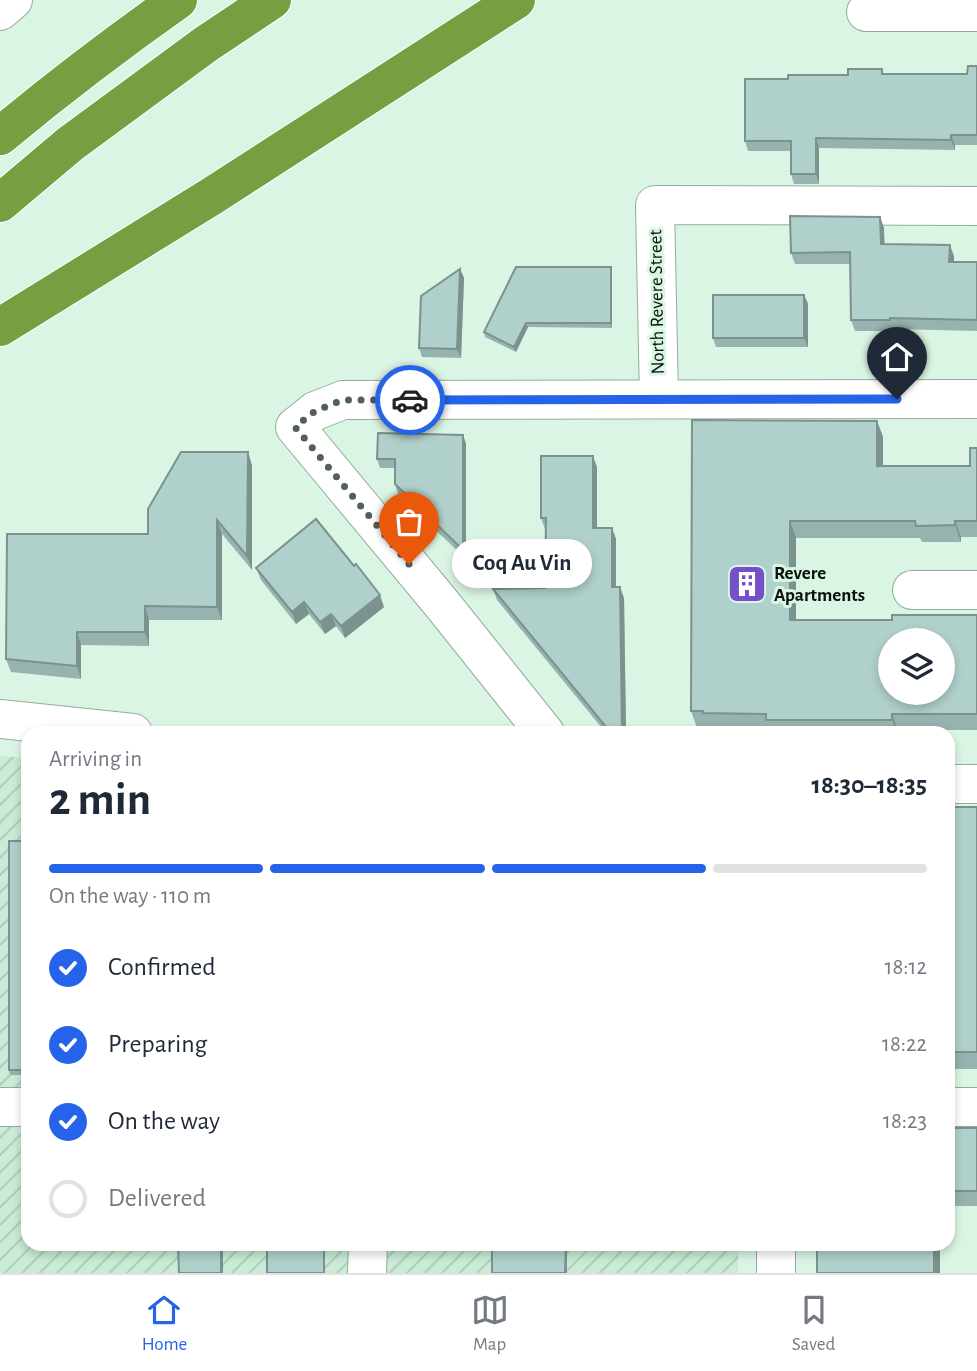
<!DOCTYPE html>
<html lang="en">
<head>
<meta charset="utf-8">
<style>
  :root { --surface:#fff; --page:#f6f6f7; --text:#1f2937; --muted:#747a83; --line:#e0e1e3; --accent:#2563eb }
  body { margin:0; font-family:"Alegreya Sans",sans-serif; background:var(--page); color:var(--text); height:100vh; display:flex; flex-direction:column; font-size:26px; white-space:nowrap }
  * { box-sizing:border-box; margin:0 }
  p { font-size:23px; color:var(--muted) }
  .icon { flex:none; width:38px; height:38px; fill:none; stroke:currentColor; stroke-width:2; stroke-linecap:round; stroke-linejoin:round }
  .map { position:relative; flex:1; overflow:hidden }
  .panel { position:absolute; left:21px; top:726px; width:934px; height:525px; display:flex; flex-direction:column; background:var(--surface); border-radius:21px; box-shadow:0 4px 10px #0003 }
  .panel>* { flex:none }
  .controls { position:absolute; left:878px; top:628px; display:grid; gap:14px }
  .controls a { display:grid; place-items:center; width:77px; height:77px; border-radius:50%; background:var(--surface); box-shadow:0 4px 10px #0003; font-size:35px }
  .pin { position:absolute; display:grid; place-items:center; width:60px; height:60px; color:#fff; margin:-72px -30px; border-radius:50% 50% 50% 0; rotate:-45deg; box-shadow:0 0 7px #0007 }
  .pin .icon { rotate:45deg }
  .courier { position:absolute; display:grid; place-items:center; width:70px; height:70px; margin:-35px; border:5px solid #2563eb; border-radius:50%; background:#fff; color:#222; box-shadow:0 2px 9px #0007 }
  .bubble { position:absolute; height:49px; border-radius:24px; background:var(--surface); box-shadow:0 4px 10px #0003; font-size:23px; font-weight:700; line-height:49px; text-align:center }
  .head em { font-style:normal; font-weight:700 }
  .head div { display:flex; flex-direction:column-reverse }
  .head { display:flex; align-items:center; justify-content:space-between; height:119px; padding:0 28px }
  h1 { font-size:46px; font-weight:700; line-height:52px }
  .bar { display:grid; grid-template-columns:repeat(4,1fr); gap:10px 7px; align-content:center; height:84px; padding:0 28px }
  .bar i { height:9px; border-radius:5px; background:var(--line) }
  .bar .selected { background:var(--accent) }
  .bar p { grid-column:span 4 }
  ol { padding:0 28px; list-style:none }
  li { display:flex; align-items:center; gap:21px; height:77px }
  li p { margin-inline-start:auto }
  li .icon { padding:7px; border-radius:50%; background:var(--accent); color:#fff; stroke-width:4 }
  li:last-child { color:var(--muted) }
  li i { width:38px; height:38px; border:4px solid var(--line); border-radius:50% }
  .menu { display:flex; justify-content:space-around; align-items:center; height:98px; border-top:2px solid var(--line); background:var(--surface); font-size:19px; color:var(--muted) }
  .menu a { display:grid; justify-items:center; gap:4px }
  .menu .selected { color:var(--accent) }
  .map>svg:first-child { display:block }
  .industrial { fill:url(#industrial-furrows) }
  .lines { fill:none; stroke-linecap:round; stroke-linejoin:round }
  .minor-casing { stroke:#94ac9c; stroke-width:40 }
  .highway-casing { stroke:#fff; stroke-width:40 }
  .minor { stroke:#fff; stroke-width:38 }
  .highway { stroke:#769f41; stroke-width:38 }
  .wall { fill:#97b3af }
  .shaded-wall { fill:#7b928e }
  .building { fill:#b0d0cb; stroke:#7b928e; stroke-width:2; fill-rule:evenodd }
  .done { stroke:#526158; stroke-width:7; stroke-dasharray:0 12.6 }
  .route { stroke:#2563eb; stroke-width:9 }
  .labels { text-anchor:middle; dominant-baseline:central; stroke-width:6; stroke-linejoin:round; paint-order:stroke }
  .street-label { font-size:19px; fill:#09120c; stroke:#dbf5e4 }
  .poi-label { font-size:19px; font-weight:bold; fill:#09120c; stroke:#dbf5e4; text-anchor:start }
</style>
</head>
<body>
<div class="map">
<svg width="977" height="1273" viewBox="0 0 977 1273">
  <defs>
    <pattern id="industrial-furrows" width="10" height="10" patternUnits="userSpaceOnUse" patternTransform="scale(1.75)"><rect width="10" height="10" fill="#caebd5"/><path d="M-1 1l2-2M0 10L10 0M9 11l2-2" fill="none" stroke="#acc8b6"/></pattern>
  </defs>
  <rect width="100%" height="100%" fill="#dbf5e4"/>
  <!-- industrial -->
  <polygon class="industrial" points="0,756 28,758 28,1244 738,1244 738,1273 0,1273"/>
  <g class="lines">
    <!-- minor casing -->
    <g class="minor-casing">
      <g id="minor">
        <polyline points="0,11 13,0"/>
        <polyline points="866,12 977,12"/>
        <polyline points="659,399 655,205 977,206"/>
        <polyline points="912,590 977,590"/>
        <polyline points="0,719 133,733"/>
        <polyline points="545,733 442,604 295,427 315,411 343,400 977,399"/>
        <polyline points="948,784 977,784"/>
        <polyline points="0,1107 28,1107"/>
        <polyline points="948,1107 977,1107"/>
        <polyline points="367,1273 368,1244"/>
        <polyline points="776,1273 776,1244"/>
      </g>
    </g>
    <!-- highway casing -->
    <g class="highway-casing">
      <g id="highway">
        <path d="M0,136C58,88 117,43 178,0"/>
        <polyline points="0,203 70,144 206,44 272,0"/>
        <polyline points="0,327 212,196 516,0"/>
      </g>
    </g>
    <!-- minor -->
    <use href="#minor" class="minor"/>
    <!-- highway -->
    <use href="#highway" class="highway"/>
  </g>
  <!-- wall -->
  <g class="wall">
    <polygon points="977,66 977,145 955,145 955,150 819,148 819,184 794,184 791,174 791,151 748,151 745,141 848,75 882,69 883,74 967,74"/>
    <polygon points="880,217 884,228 884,244 954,256 954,262 977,262 977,331 894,329 894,331 855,331 851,320 850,264 795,264 791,253"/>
    <polygon points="460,269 464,278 461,358 422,357 419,348"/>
    <polygon points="612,272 612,328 528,327 516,352 485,337 484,332"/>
    <polygon points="804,295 808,304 808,347 716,347 713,338"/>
    <polygon points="692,420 877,421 883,437 883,466 970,466 977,448 977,537 961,537 961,542 922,542 920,538 796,538 796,620 892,620 977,615 977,730 898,730 898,733 770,733 769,730 709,730 708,728 697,728 691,711"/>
    <polygon points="463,435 466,444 466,559 398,494 395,484 395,468 380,468 377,459"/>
    <polygon points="248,452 252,466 252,570 222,534 222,620 149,620 149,646 81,645 81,679 11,672 6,659"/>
    <polygon points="597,467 597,528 612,528 616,539 616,587 624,598 626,733 606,733 497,600 493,589 545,588 546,529 545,529 541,518"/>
    <polygon points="256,568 384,607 345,638 336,626 325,634 309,614 296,624 261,580"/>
    <rect x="948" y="807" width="29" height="262"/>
    <polygon points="28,841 28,1075 10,1075 9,1070"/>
    <rect x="948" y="1128" width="29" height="78"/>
  </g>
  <!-- shaded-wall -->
  <g class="shaded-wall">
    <polygon points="951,135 955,145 955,150 951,140"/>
    <polygon points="816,138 819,148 819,184 816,174"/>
    <polygon points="880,217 884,228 885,255 881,244"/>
    <polygon points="950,245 954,256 953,274 949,262"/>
    <polygon points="611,267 612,272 612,328 611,323"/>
    <polygon points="460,269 464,278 461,358 457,349"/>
    <polygon points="804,295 808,304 808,347 804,338"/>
    <polygon points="526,323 528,327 516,352 514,347"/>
    <polygon points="877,421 883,437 883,483 877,466"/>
    <polygon points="463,435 466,444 466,559 463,550"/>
    <polygon points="248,452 252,466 252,570 247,556"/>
    <polygon points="593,456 597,467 597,539 593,528"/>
    <polygon points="217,520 222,534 222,620 217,607"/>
    <polygon points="790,521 796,538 796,637 790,620"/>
    <polygon points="955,521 961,537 961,542 955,525"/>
    <polygon points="612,528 616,539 616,598 612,587"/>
    <polygon points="620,587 624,598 626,733 622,733"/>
    <polygon points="380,595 384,607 345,638 341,626"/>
    <polygon points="304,602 309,614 296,624 292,612"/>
    <polygon points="145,606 149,620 149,646 145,632"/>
    <polygon points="331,614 336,626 325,634 320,622"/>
    <polygon points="77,632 81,645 81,679 77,666"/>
    <polygon points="892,714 898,730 898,733 897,733 892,720"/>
    <rect x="221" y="1244" width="2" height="29"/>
    <rect x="324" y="1244" width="1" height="29"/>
    <polygon points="566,1244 567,1244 567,1273 565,1273"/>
    <rect x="934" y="1244" width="6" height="29"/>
  </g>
  <!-- building -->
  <g class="building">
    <polygon points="968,66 977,66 977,135 951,135 951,140 816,138 816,174 791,174 791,141 745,141 745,79 788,79 788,75 848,75 848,69 882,69 882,74 967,74"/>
    <polygon points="790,216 880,217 881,244 950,245 949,262 977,262 977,320 890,318 890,320 851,320 850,252 791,253"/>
    <polygon points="516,267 611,267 611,323 526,323 514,347 484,332"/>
    <polygon points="460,269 457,349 419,348 421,296"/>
    <rect x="713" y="295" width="91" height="43"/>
    <path d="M692,420L877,421V466H970V448H977V521H955V525L916,526L915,521H790V620H892V615H977V714H892V720H766V714L703,713V711H691ZM891,640H943V693H891Z"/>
    <polygon points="378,433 463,435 463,550 395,484 395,459 377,459"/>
    <polygon points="181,452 248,452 247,556 217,520 217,607 145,606 145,632 77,632 77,666 6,659 7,534 148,534 148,509"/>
    <polygon points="541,456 593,456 593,528 612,528 612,587 620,587 622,733 611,733 493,589 545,588 546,518 541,518"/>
    <polygon points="316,519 354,566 356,564 380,595 341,626 331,614 320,622 304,602 292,612 256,568"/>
    <rect x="948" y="807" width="29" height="245"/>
    <rect x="9" y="841" width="19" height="229"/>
    <rect x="948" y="1128" width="29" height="63"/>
    <polygon points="178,1244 221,1244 221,1273 179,1273"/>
    <rect x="267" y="1244" width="57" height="29"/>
    <polygon points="492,1244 566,1244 565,1273 492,1273"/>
    <rect x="817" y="1244" width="117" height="29"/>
  </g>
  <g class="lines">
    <!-- done -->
    <polyline class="done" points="409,564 295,427 315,411 343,400 410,400"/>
    <!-- route -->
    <polyline class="route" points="410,400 897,399"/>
  </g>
  <!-- icons -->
  <defs>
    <g id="building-square" transform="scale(2.0125)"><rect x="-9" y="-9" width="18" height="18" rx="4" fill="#7450c9" stroke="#dbf5e4"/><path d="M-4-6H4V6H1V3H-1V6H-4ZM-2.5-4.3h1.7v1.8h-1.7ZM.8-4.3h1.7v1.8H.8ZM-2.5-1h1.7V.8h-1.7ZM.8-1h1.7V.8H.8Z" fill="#fff"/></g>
  </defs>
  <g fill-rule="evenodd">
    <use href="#building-square" x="747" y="584"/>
  </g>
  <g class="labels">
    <!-- street labels -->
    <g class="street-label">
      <text transform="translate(657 302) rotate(-91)">North Revere Street</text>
    </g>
    <!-- poi labels -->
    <g class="poi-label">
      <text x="774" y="573">Revere<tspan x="774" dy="22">Apartments</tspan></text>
    </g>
  </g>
</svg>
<div class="controls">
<a><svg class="icon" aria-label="layers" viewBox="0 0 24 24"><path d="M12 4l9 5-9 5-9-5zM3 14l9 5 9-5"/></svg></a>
</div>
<div class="pin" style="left:409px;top:564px;background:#ea580c"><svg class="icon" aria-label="bag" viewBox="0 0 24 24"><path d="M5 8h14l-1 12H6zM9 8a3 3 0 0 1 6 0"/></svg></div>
<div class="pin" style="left:897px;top:399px;background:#1f2937"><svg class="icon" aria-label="home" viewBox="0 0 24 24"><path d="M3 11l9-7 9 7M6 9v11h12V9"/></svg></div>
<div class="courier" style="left:410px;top:400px"><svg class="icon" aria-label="car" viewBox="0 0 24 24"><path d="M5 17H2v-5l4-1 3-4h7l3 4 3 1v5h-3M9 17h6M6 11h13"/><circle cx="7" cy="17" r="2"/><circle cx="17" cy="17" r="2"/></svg></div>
<div class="bubble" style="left:452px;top:539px;width:140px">Coq Au Vin</div>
<section class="panel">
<div class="head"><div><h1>2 min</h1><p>Arriving in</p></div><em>18:30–18:35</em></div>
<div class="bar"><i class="selected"></i><i class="selected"></i><i class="selected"></i><i></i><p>On the way · 110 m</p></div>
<ol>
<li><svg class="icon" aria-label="check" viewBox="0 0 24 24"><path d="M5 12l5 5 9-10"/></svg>Confirmed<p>18:12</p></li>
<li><svg class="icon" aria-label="check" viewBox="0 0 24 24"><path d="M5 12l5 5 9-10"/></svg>Preparing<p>18:22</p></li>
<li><svg class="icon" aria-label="check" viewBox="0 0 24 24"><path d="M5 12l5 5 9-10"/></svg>On the way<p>18:23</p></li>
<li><i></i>Delivered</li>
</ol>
</section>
</div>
<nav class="menu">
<a class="selected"><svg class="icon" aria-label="home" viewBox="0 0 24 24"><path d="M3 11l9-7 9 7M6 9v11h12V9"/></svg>Home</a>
<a><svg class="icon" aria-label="map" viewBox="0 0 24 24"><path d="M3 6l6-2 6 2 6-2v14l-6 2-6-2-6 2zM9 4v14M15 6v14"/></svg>Map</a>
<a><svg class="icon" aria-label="saved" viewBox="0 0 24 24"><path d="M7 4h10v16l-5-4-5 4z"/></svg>Saved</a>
</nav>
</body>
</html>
